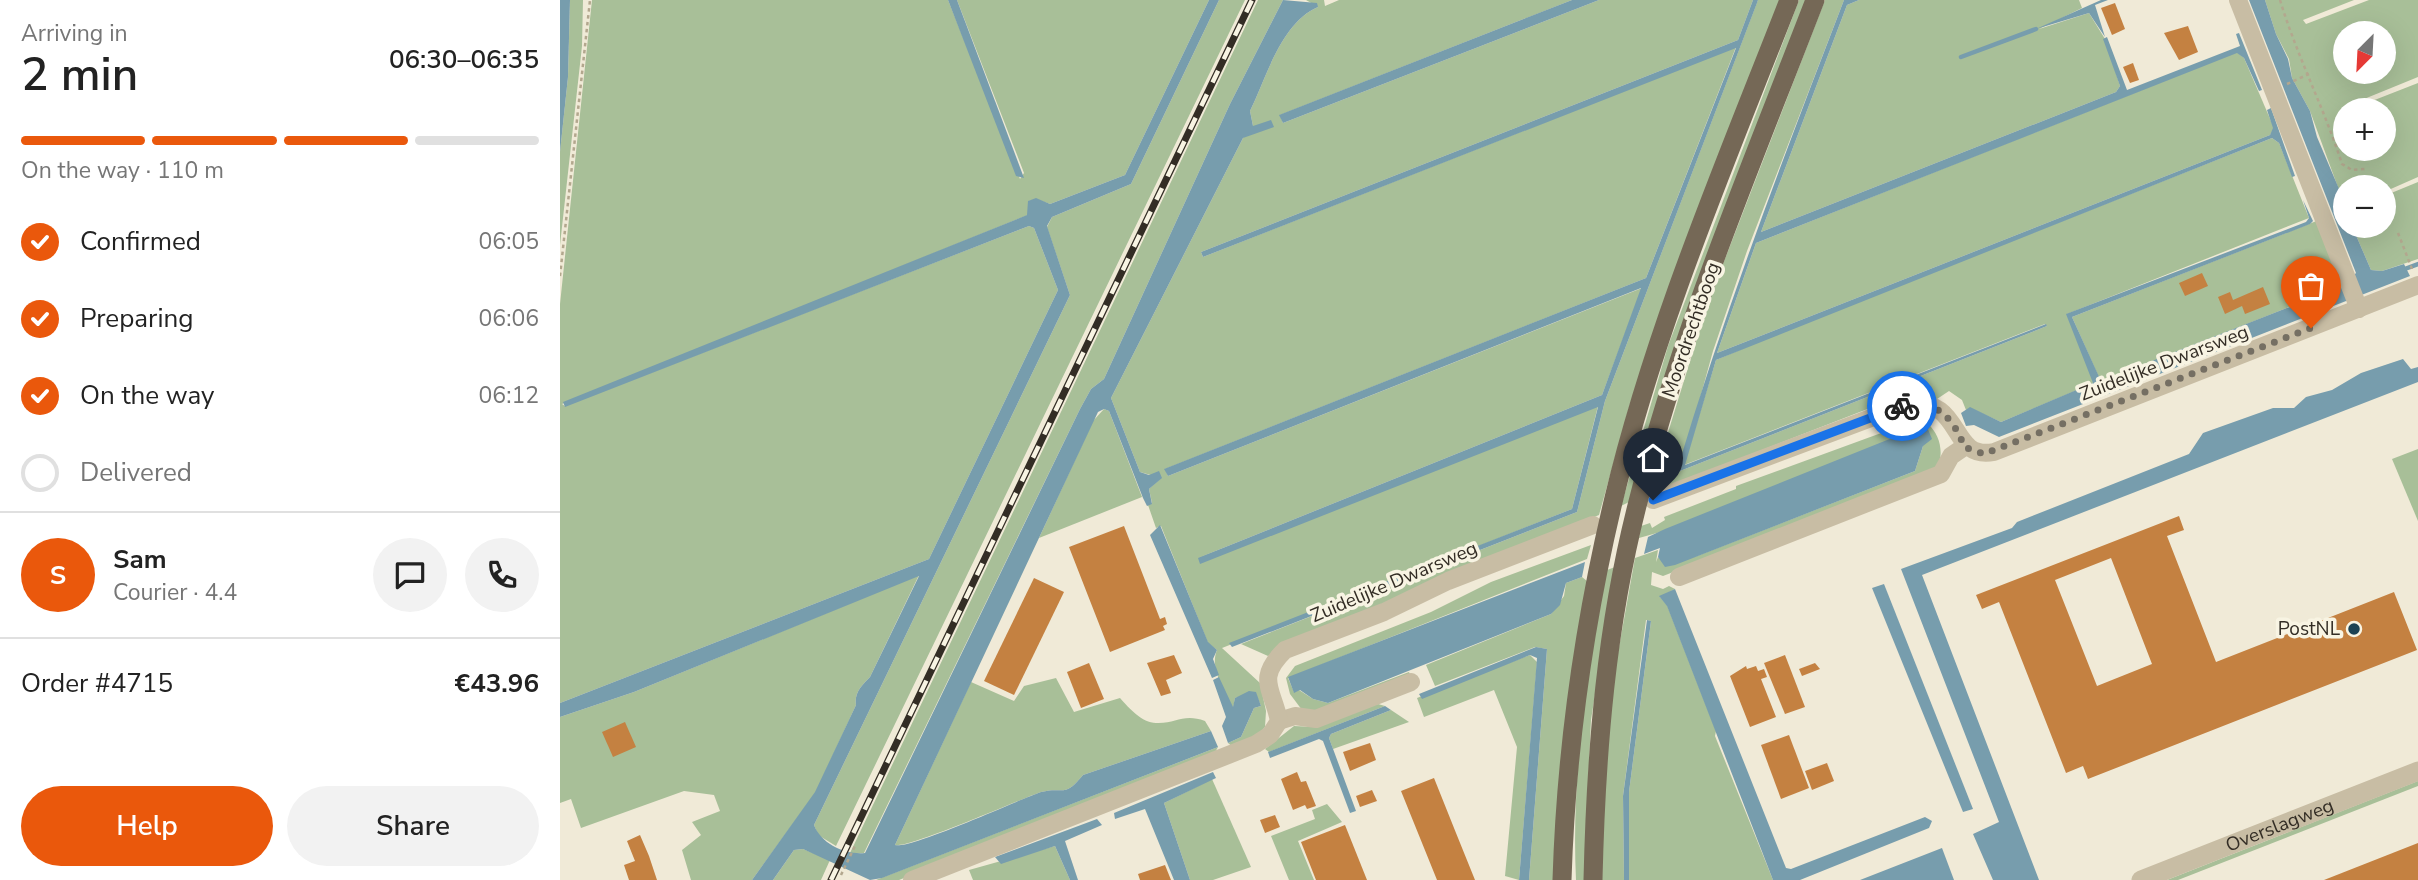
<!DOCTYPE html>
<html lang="en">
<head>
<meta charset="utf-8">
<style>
  :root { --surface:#fff; --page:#f2f2f2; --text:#222; --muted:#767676; --line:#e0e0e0; --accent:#ea580c }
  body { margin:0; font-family:"Nunito Sans",sans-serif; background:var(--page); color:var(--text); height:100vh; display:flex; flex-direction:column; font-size:26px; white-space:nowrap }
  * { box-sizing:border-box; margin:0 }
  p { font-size:23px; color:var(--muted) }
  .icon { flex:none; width:38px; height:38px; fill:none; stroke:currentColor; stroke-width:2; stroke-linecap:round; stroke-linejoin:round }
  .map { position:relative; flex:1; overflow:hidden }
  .side { display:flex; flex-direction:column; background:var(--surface); width:560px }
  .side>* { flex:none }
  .needle { width:46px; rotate:204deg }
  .tools { position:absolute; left:1773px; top:21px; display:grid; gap:14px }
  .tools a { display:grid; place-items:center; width:63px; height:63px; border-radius:50%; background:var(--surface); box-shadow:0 7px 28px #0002; font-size:35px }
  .pin { position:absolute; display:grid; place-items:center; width:60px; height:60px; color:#fff; margin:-72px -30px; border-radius:50% 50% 50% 0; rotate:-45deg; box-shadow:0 0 7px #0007 }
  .pin .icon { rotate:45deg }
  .courier { position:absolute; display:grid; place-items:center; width:70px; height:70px; margin:-35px; border:5px solid #1a73e8; border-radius:50%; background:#fff; color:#222; box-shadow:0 2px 9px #0007 }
  .summary em { font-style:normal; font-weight:600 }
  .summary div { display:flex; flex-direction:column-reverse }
  .summary { display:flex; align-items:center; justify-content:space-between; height:119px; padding:0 21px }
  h1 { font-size:46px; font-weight:600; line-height:52px }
  .bar { display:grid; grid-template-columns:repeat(4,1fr); gap:10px 7px; align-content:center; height:84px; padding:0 21px }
  .bar i { height:9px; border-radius:5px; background:var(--line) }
  .bar .active { background:var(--accent) }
  .bar p { grid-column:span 4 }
  .line { display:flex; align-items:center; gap:18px; padding:0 21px; border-top:2px solid var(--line) }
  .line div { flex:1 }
  .round { display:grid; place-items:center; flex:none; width:74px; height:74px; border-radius:37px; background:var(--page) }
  ol { padding:0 21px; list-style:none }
  li { display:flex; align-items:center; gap:21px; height:77px }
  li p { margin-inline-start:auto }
  li .icon { padding:7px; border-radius:50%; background:var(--accent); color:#fff; stroke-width:4 }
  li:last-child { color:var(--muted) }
  li i { width:38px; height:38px; border:4px solid var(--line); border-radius:50% }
  .primary-button { display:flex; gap:14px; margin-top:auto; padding:14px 21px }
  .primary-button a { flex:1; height:80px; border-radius:42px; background:var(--accent); color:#fff; font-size:28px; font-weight:600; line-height:80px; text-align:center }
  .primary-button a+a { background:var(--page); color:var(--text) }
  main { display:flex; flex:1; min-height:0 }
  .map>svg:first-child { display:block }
  .green { fill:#a8bf98; fill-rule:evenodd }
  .water { fill:#779dad }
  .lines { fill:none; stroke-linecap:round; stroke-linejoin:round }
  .stream { stroke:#779dad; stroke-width:4.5 }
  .building { fill:#c48141; fill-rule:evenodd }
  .path { stroke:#b3a78e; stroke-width:2.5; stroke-dasharray:3.5 3.5; stroke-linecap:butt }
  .minor { stroke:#c8bda4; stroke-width:18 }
  .tertiary { stroke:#c8bda4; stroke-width:19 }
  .primary { stroke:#756856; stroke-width:19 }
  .rail-casing { stroke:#332d25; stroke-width:7 }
  .rail { stroke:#f8f4e3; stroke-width:4.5; stroke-dasharray:13; stroke-linecap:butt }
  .done { stroke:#756f63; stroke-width:7; stroke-dasharray:0 12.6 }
  .route { stroke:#1a73e8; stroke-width:9 }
  .poi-dot { fill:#1c4253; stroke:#f8f4e3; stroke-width:2.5 }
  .labels { text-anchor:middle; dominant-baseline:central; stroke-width:7; stroke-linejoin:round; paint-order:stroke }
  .street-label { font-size:19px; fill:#332d25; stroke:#f8f4e3 }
  .poi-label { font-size:19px; fill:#332d25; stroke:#f8f4e3; text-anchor:end }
</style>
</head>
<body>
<main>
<section class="side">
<div class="summary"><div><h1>2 min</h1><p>Arriving in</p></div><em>06:30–06:35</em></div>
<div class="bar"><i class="active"></i><i class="active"></i><i class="active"></i><i></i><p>On the way · 110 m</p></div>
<ol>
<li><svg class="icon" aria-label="check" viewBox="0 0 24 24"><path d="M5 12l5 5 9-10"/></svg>Confirmed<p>06:05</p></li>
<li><svg class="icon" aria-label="check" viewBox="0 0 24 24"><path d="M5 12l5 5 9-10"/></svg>Preparing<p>06:06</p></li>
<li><svg class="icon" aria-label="check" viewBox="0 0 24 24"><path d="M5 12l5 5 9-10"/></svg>On the way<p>06:12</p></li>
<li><i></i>Delivered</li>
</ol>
<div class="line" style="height:126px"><b class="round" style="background:var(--accent);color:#fff">S</b><div><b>Sam</b><p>Courier · 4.4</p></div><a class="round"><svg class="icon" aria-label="chat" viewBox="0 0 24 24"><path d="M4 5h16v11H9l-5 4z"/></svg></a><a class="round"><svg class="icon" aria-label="phone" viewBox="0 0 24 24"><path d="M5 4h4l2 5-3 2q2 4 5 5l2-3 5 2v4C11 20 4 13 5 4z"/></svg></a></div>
<div class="line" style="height:91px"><div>Order #4715</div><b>€43.96</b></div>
<div class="primary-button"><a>Help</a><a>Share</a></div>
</section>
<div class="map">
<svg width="1858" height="880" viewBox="0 0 1858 880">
  <rect width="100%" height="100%" fill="#f0ead7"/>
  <!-- green -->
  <g class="green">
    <polygon points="10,0 23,0 22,46 0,245 0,152 8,77"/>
    <polygon points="32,0 388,0 460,179 464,173 397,0 649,0 565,175 490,204 476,199 469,201 468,215 2,404 5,406 469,226 474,228 498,290 369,559 0,703 0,304"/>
    <polygon points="659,0 685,0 276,846 258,835 254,825 510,295 487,227 492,217 571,184"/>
    <polygon points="698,0 723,0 670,104 544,379 531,389 520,409 304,853 290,853"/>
    <path d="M746,0H764L765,6L779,0H1012L720,115L723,123L1039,0H1193L1178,40L641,252L643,257L1176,47L1086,278L605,469L608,476L1082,288L1042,395L638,558L1038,406L1012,509L662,648L700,683L706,711L705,727L700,733L673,747L668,743L681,737L694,708L701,706L695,692L675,698L673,709C665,689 649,670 657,650L648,643L601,526L596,528L588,505L592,503L589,489L601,478L580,472L551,398L683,138L693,126L690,111C707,76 721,23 758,7Z"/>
    <polygon points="1198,0 1220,0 1070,404 1039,515 708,656 681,644 1017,512 1045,401"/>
    <polygon points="1239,0 1246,0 1069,502 1061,506 1108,346"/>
    <polygon points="1265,0 1284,0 1187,251 1153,351 1120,471 1487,326 1485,324 1124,465 1156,360 1224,331 1712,138 1719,143 1749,218 1507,314 1534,383 1441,422 1410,408 1406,410 1402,400 1389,391 1377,399 1353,394 1341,396 1089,494 1148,303"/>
    <polygon points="1299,0 1519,0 1522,8 1479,29 1529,13 1545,39 1560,86 1556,92 1201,232 1287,5"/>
    <path d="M1705,0H1794L1743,20L1746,24L1809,0H1858V77L1782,108V112H1785V149H1824V110H1789L1858,83V177L1824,192V187H1785V203L1783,201L1750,111L1732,78L1729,59L1716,34ZM1785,33H1824V72H1785Z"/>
    <polygon points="1677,52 1684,58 1714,128 1710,135 1157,353 1196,243"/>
    <polygon points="1858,182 1858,259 1822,271 1811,270 1792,226 1824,226 1824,196"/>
    <polygon points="1759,220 1782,286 1541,382 1512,317"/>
    <polygon points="544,409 549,411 582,497 479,538 533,421"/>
    <path d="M1354,421L1367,423C1381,435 1384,454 1377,470L1103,576L1092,572L1091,585L1103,589L1109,586L1115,589L1100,597L1107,605L1156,731L1155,736L1213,880H1069V792L1091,621L1086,620L1063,796L1064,880H1042L1044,794L1054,675L1075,558L1098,550L1096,562L1098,557L1103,562L1137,556L1355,471L1363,446L1364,428L1104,531L1079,538L1081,526L1090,523L1092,528L1105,520L1104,517L1176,489V486Z"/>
    <polygon points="1858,449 1858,521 1832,459"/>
    <polygon points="1031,545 1027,559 728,678 734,692 739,690 753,699 768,703 849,672 851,677 758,711 742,710 730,694 726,678 735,666 871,612 931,582"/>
    <path d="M1055,567L1031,720L1024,880H1016C1011,776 1027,672 1047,570Z"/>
    <path d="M359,575L310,677C302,685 294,693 296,705L256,792L192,880H131L122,850L141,835L132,822L160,811L154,795L124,791L21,828L11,799L0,803V717L74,692Z"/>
    <polygon points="1022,577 1027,581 994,880 969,880 987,649 975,647 875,686 866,665 991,614 1004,596 1006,583"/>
    <polygon points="970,655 977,662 959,880 945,876 957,747 934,690 864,717 857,698"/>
    <path d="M496,678L514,712L560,698C569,708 582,723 596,723C616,724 623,713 645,721L651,731L523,775C503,799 505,786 481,792C458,800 348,849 335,845L411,682L454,701L464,686Z"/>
    <polygon points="818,704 825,706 709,752 705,749 734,726 753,727"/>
    <polygon points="831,710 849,722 773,749 769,738 771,734"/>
    <polygon points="658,747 654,754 339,880 316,880"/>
    <polygon points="652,779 691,867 653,880 630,880 604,803"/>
    <polygon points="1858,781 1858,786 1618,880 1607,880"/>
    <polygon points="767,804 782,822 738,841 754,880 729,880 711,836 755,819 752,810"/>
    <polygon points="495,846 510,880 413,880 409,870"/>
    <polygon points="243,849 270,860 261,880 213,880 234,850"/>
  </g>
  <!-- water -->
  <g class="water">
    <polygon points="0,0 10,0 8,77 0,152"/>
    <polygon points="388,0 397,0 464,178 456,176"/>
    <path d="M649,0H659L571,184L492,217L487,226L510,295L254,825C261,844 286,855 305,853L520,409L531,389L544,379L670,104L723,0L757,3L758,7C721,23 707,76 690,111L693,126L711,120L714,127L683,138L551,398L580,472L589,475L599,471L602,478L589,489L592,504L587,506L583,498L549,411L544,409L538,412L335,845C349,850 458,800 481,792C505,786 503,799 523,775L651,731L658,747L322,878L310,880L243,849L234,850L213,880H192L255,792L296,705C294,693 302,685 310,677L359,576L74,692L0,717V703L369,559L498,290L474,228L469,226L5,407L3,402L467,215L468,201L476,198L490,204L565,175Z"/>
    <polygon points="1012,0 1039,0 723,123 719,115"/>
    <polygon points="1193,0 1198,0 1197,3 1045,401 1017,512 672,647 669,643 1012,509 1038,407 640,564 638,558 1042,395 1081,288 608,476 604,469 1086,278 1176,48 643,257 641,252 1178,40"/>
    <path d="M1284,0H1299L1287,5L1201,232L1556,92L1560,86L1543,39L1547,37L1567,90L1680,46L1676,34L1679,33L1702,90L1699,91L1684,58L1677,53L1196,243L1157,353L1710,135L1713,128L1707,110L1711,108L1735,176L1732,177L1719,143L1712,138L1156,360L1125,465L1486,324L1487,326L1120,471L1117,470C1165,310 1224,156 1284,0Z"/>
    <polygon points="1541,0 1548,0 1535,5 1545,37 1529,13 1476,29"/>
    <polygon points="1689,0 1705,0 1716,34 1728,59 1732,78 1750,111 1757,137 1785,203 1785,226 1792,226 1811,270 1822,271 1844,264 1850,276 1439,437 1414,425 1406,426 1401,413 1410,407 1441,422 1533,383 1506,314 1746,222 1749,218 1743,200 1753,221 1750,224 1512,317 1541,381 1783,286 1796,273"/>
    <polygon points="1843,359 1851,369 1858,367 1858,382 1362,575 1479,880 1433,880 1413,834 1439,822 1341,569 1452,528 1457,522 1629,454 1643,433 1713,408 1734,408 1746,397 1772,390 1801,373"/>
    <polygon points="1362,426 1367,427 1372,439 1363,446 1355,471 1115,565 1105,567 1098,557 1100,548 1084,554 1088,537 1105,529"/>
    <polygon points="600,525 648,642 657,650 653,659 659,675 652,678 590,535"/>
    <polygon points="1025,562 1022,577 1006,583 1000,605 991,614 768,703 753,699 740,690 734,693 728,677"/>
    <polygon points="1324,584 1413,809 1403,812 1312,588"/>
    <polygon points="1115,589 1226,868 1231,869 1365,817 1372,821 1369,828 1240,880 1213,880 1107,606 1099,596"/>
    <polygon points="1087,620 1091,621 1069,792 1069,880 1064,880 1063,796"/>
    <polygon points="976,647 987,649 969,880 959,880 977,658 970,655 862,699 859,694"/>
    <polygon points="659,677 673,707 675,698 689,691 696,692 701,706 694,708 681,737 668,743 662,726 666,717 653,680"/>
    <polygon points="825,706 831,710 771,734 769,738 796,811 790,813 763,741 759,739 710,758 708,752"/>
    <polygon points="653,772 656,778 604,803 630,880 614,880 585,809 555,819 554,813"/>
    <polygon points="537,819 542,825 505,841 518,880 510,880 495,846 441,864 435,857"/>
    <polygon points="1382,848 1394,880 1300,880"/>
  </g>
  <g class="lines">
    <!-- stream -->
    <g class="stream">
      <polyline points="1401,57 1476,29"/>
      <polyline points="1842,270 1858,264"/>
    </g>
  </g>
  <!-- building -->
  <g class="building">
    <polygon points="1555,3 1565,29 1552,35 1541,8"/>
    <polygon points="1628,26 1638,52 1619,60 1604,33"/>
    <polygon points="1573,63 1579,80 1570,83 1563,67"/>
    <polygon points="1642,273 1648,286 1625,296 1619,283"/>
    <polygon points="1703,287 1710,304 1685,314 1682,306 1665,314 1658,297 1670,292 1673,300"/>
    <path d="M1619,516L1624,530L1607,536L1656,662L1834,592L1857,650L1528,779L1523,766L1506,773L1439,602L1422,609L1416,595ZM1551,558L1592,664L1537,686L1495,580Z"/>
    <polygon points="564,526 600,619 605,617 607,624 603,626 605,630 550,652 509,547"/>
    <polygon points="474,578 504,592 454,695 424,681"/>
    <polygon points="614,655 622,673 606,680 611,693 601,696 587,663"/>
    <polygon points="1225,655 1245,707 1225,714 1204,663"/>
    <polygon points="529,663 544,699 521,708 507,672"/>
    <polygon points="1255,663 1260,669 1242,676 1239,669"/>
    <polygon points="1186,666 1187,669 1196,666 1198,671 1204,669 1207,677 1201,679 1216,717 1190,727 1170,676"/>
    <polygon points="65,722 76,747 53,757 42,732"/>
    <polygon points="1229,735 1249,788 1221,799 1201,745"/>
    <polygon points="810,743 816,760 790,771 783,752"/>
    <polygon points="1267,763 1274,781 1252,790 1245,771"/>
    <polygon points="737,772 741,782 746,781 756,806 747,809 745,805 733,810 721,779"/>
    <polygon points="874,778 896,833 915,880 877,880 841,791"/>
    <polygon points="812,790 817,801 800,807 796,796"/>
    <polygon points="715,815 720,827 705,833 700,820"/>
    <polygon points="785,825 807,880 756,880 741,842"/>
    <polygon points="80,835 89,856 97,880 69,880 64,865 75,861 67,841"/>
    <polygon points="1858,843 1858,880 1764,880"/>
    <polygon points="605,865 611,880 580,880 578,874"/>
  </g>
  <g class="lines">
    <!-- path -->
    <g class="path">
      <path d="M1720,0C1737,56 1764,108 1782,164L1792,170L1805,169"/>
      <polyline points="1727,84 1749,74"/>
      <polyline points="1838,233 1852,269"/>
      <polyline points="0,276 30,0"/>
      <polyline points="281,875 295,846"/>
    </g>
    <!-- minor -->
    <g class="minor">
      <polyline points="1678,0 1799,309"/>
      <path d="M1093,500L1348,404C1405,397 1388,461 1434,452L1858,285"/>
      <polyline points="1119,577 1381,474 1391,456 1404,447"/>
      <polyline points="719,721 735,716 756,719 851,682"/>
      <path d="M352,880L696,744L710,735L719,721C713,689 695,679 725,650L824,612L888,581L1033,525"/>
    </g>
    <!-- tertiary -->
    <path class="tertiary" id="s1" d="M1581,880L1858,771"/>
    <!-- primary -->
    <g class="primary">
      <path d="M1002,880C1006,752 1024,623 1054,498C1095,327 1165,164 1229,0"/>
      <path d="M1033,880C1036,751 1046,624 1079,498C1122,327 1192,164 1255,0"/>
    </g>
    <!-- rail casing -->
    <g class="rail-casing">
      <polyline id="rail" points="271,880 692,0"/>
    </g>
    <!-- rail -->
    <use href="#rail" class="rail"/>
  </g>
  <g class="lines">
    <!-- done -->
    <path class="done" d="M1342,406C1373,396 1395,419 1404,447L1424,454L1751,328"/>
    <!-- route -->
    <polyline class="route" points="1093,500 1342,406"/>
  </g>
  <!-- markers -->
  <circle class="poi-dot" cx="1794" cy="629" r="7"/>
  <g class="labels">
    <!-- street labels -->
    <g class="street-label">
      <text transform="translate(1131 330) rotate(-71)">Moordrechtboog</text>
      <text transform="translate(1604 363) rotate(-21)">Zuidelijke Dwarsweg</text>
      <text transform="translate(834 582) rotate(-23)">Zuidelijke Dwarsweg</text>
      <text stroke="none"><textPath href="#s1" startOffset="149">Overslagweg</textPath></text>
    </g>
    <!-- poi labels -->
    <g class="poi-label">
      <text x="1780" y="629">PostNL</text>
    </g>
  </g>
</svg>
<div class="tools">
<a><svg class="needle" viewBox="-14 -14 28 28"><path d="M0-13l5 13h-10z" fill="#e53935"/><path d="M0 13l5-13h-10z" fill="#767676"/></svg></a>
<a>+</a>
<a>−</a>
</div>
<div class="pin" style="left:1751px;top:328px;background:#ea580c"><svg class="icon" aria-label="bag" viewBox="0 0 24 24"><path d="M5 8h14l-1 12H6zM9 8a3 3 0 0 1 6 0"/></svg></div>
<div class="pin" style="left:1093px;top:500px;background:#1f2937"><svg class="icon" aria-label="home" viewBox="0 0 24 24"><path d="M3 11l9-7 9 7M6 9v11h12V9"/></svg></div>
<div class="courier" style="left:1342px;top:406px"><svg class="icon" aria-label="bike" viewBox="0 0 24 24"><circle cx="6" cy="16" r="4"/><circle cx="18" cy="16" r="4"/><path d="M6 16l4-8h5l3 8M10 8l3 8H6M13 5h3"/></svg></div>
</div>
</main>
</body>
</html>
